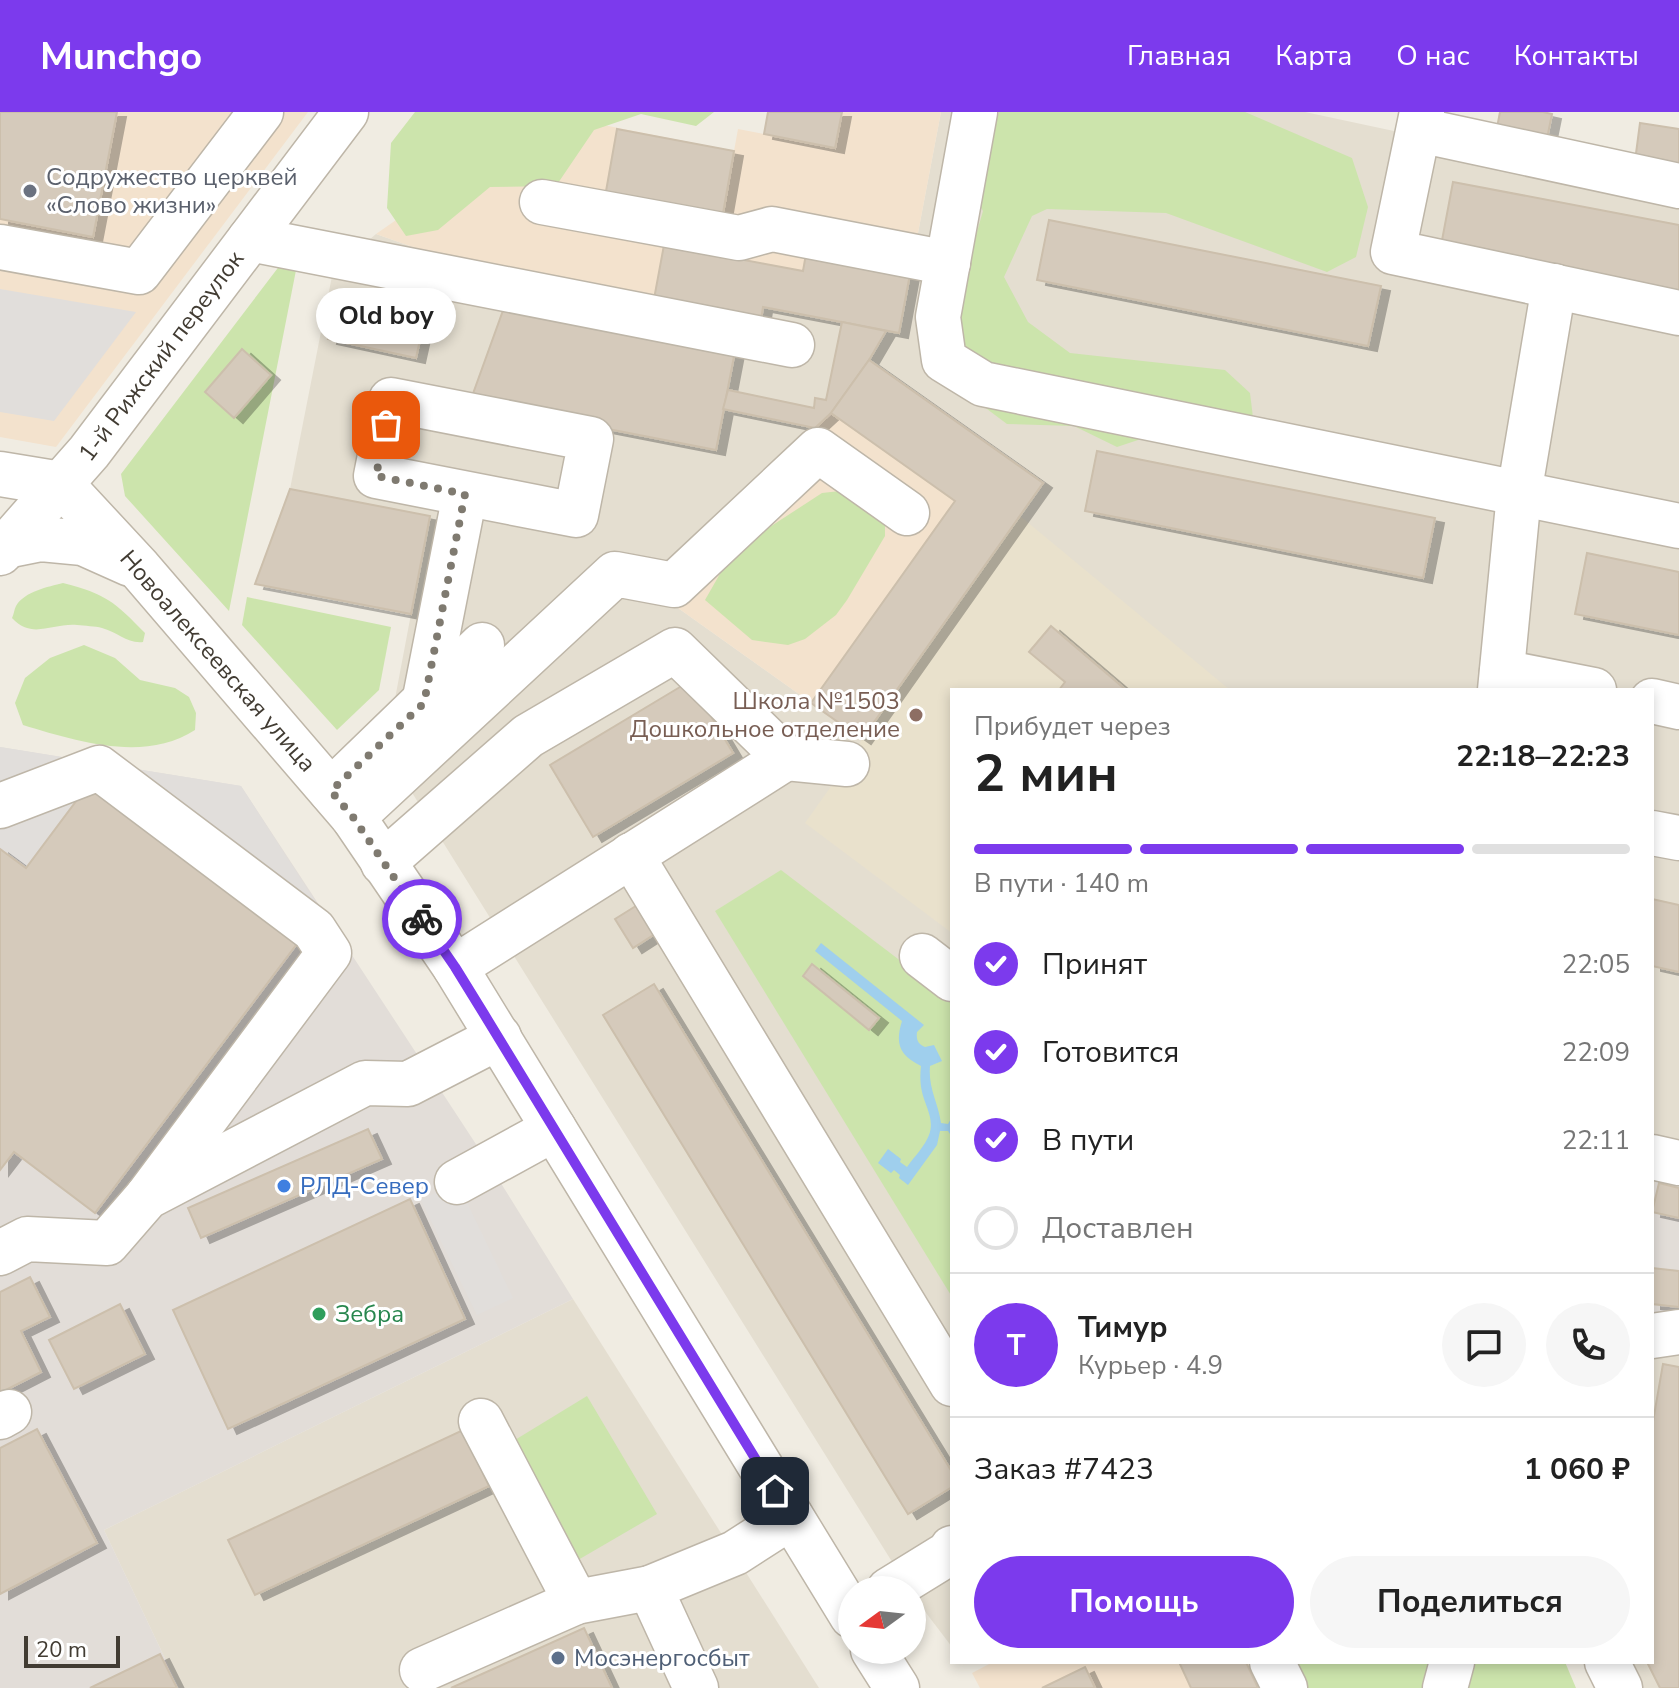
<!DOCTYPE html>
<html lang="ru">
<head>
<meta charset="utf-8">
<style>
  :root { --surface:#fff; --page:#f6f6f6; --text:#222; --muted:#767676; --line:#e0e0e0; --accent:#7c3aed }
  body { margin:0; font-family:"Nunito Sans",sans-serif; background:var(--page); color:var(--text); height:100vh; display:flex; flex-direction:column; font-size:30px; white-space:nowrap }
  * { box-sizing:border-box; margin:0 }
  p { font-size:26px; color:var(--muted) }
  .icon { flex:none; width:44px; height:44px; fill:none; stroke:currentColor; stroke-width:2; stroke-linecap:round; stroke-linejoin:round }
  .map { position:relative; flex:1; overflow:hidden }
  .panel { position:absolute; left:950px; top:576px; width:704px; height:976px; display:flex; flex-direction:column; background:var(--surface); border-radius:0px; box-shadow:0 4px 12px #0003 }
  .panel>* { flex:none }
  .needle { width:52px; rotate:255deg }
  .controls { position:absolute; left:838px; top:1464px; display:grid; gap:16px }
  .controls a { display:grid; place-items:center; width:88px; height:88px; border-radius:50%; background:var(--surface); box-shadow:0 4px 12px #0003; font-size:40px }
  .scale { position:absolute; left:24px; bottom:20px; width:96px; box-sizing:border-box; padding-left:8px; border:4px solid #423c33; border-top:0; font-size:22px; line-height:28px; white-space:nowrap; color:#423c33; -webkit-text-stroke:6px #fff; paint-order:stroke }
  .pin { position:absolute; display:grid; place-items:center; width:68px; height:68px; color:#fff; margin:-34px; border-radius:16px; box-shadow:0 4px 12px #0006 }
  .courier { position:absolute; display:grid; place-items:center; width:80px; height:80px; margin:-40px; border:6px solid #7c3aed; border-radius:50%; background:#fff; color:#222; box-shadow:0 2px 10px #0007 }
  .bubble { position:absolute; height:56px; border-radius:28px; background:var(--surface); box-shadow:0 4px 12px #0003; font-size:26px; font-weight:700; line-height:56px; text-align:center }
  .head em { font-style:normal; font-weight:700 }
  .head div { display:flex; flex-direction:column-reverse }
  .head { display:flex; align-items:center; justify-content:space-between; height:136px; padding:0 24px }
  h1 { font-size:52px; font-weight:700; line-height:60px }
  .bar { display:grid; grid-template-columns:repeat(4,1fr); gap:12px 8px; align-content:center; height:96px; padding:0 24px }
  .bar i { height:10px; border-radius:6px; background:var(--line) }
  .bar .on { background:var(--accent) }
  .bar p { grid-column:span 4 }
  .line { display:flex; align-items:center; gap:20px; padding:0 24px; border-top:2px solid var(--line) }
  .line div { flex:1 }
  .round { display:grid; place-items:center; flex:none; width:84px; height:84px; border-radius:42px; background:var(--page) }
  ol { padding:0 24px; list-style:none }
  li { display:flex; align-items:center; gap:24px; height:88px }
  li p { margin-inline-start:auto }
  li .icon { padding:8px; border-radius:50%; background:var(--accent); color:#fff; stroke-width:4 }
  li:last-child { color:var(--muted) }
  li i { width:44px; height:44px; border:4px solid var(--line); border-radius:50% }
  .cta { display:flex; gap:16px; margin-top:auto; padding:16px 24px }
  .cta a { flex:1; height:92px; border-radius:48px; background:var(--accent); color:#fff; font-size:32px; font-weight:700; line-height:92px; text-align:center }
  .cta a+a { background:var(--page); color:var(--text) }
  header { display:flex; align-items:center; gap:48px; box-sizing:border-box; height:112px; padding:0 40px; background:var(--accent); color:#fff }
  header strong { font-size:38px }
  nav { display:flex; gap:44px; margin-inline-start:auto; font-size:28px }
  .map>svg:first-child { display:block }
  .residential { fill:#e4ded0 }
  .commercial { fill:#f3e2cd }
  .industrial { fill:#e2ddd8 }
  .education { fill:#e9e1cc }
  .green { fill:#cce4ac; fill-rule:evenodd }
  .parking { fill:#e1dedb }
  .water { fill:#9fcfed }
  .building { fill:#d5cabb; stroke:#ccbfac; stroke-width:2; filter:url(#shadow) }
  .lines { fill:none; stroke-linecap:round; stroke-linejoin:round }
  .minor-casing { stroke:#beb6a8; stroke-width:47 }
  .minor { stroke:#fff; stroke-width:44 }
  .done { stroke:#7f7a70; stroke-width:8; stroke-dasharray:0 14.4 }
  .route { stroke:#7c3aed; stroke-width:10 }
  .worship-dot { fill:#6b7280; stroke:#fff; stroke-width:3 }
  .education-dot { fill:#8d6e63; stroke:#fff; stroke-width:3 }
  .shop-dot { fill:#3f7fe0; stroke:#fff; stroke-width:3 }
  .leisure-dot { fill:#2e9e5b; stroke:#fff; stroke-width:3 }
  .service-dot { fill:#5c6f8a; stroke:#fff; stroke-width:3 }
  .labels { text-anchor:middle; dominant-baseline:central; stroke-width:6; stroke-linejoin:round; paint-order:stroke }
  .worship-label { font-size:24px; fill:#5b616d; stroke:#fff; text-anchor:start }
  .street-label { font-size:24px; fill:#423c33; stroke:#fff }
  .education-label { font-size:24px; fill:#785e54; stroke:#fff; text-anchor:end }
  .shop-label { font-size:24px; fill:#366cbe; stroke:#fff; text-anchor:start }
  .leisure-label { font-size:24px; fill:#27864d; stroke:#fff; text-anchor:start }
  .service-label { font-size:24px; fill:#4e5e75; stroke:#fff; text-anchor:start }
</style>
</head>
<body>
<header>
<strong>Munchgo</strong>
<nav><a>Главная</a><a>Карта</a><a>О нас</a><a>Контакты</a></nav>
</header>
<div class="map">
<svg width="1679" height="1576" viewBox="0 0 1679 1576">
  <defs>
    <filter id="shadow"><feDropShadow dx="9" dy="5" stdDeviation="0" flood-color="#0004"/></filter>
  </defs>
  <rect width="100%" height="100%" fill="#f0ece2"/>
  <!-- residential -->
  <g class="residential">
    <polygon points="941,0 1305,0 1679,80 1679,1576 1597,1576 1584,1550 1652,1550 1652,578 952,578 952,1535 914,1485 411,679 627,481 678,496 862,627 831,301 671,452 608,440 495,546 394,592 411,502 255,472 290,377 333,159 376,122 489,162 761,207 763,195 899,221"/>
    <polygon points="573,1187 819,1576 179,1576 104,1418"/>
  </g>
  <!-- commercial -->
  <g class="commercial">
    <polygon points="0,0 308,0 56,335 0,325"/>
    <polygon points="768,0 941,0 899,221 764,195 761,208 489,162 376,122 548,2 734,39 738,17 764,22"/>
    <polygon points="869,248 1043,371 862,627 678,496 671,452 831,301"/>
    <polygon points="993,1550 1302,1550 1315,1576 980,1576 972,1561"/>
  </g>
  <!-- industrial -->
  <g class="industrial">
    <polygon points="0,635 241,674 489,1052 573,1187 104,1418 179,1576 0,1576"/>
    <polygon points="1656,1067 1679,1073 1679,1204 1652,1200 1652,1082"/>
  </g>
  <!-- education -->
  <polygon class="education" points="1020,404 1230,578 952,578 952,821 805,711 847,652 862,627"/>
  <!-- green -->
  <g class="green">
    <polygon points="415,0 714,0 696,14 641,2 594,18 556,74 490,75 438,118 406,124 387,96 391,31"/>
    <polygon points="999,0 1245,0 1352,46 1368,95 1356,145 1327,160 1166,101 1047,97 1032,104 1004,165 1028,210 1070,241 1225,258 1250,281 1256,330 1165,319 1117,335 1074,314 1007,312 979,291 945,231 983,99 962,63 988,34"/>
    <path d="M290,140L299,143L229,499L125,384L121,362ZM242,238L271,263L233,306L205,280Z"/>
    <polygon points="840,379 885,406 885,424 847,488 836,503 805,527 788,533 752,528 705,488 733,439 822,381"/>
    <path d="M63,471C106,482 115,490 145,521L143,530C128,532 117,520 102,516C95,514 85,514 77,513C52,511 32,528 12,506C14,502 14,498 16,494C25,479 48,475 63,471Z"/>
    <polygon points="247,485 391,515 379,578 337,618 242,513"/>
    <path d="M84,533L115,546L140,568L175,576L189,585L196,601L195,618C144,651 76,629 23,613L15,591L25,566L50,546Z"/>
    <polygon points="781,758 952,888 952,1185 715,799"/>
    <polygon points="587,1284 657,1402 578,1448 510,1331"/>
    <polygon points="1289,1550 1565,1550 1576,1576 1299,1576"/>
  </g>
  <!-- parking -->
  <g class="parking">
    <polygon points="0,177 136,200 54,309 0,300"/>
    <polygon points="0,635 241,674 328,809 92,668 26,756 0,737"/>
    <polygon points="457,1070 513,1186 477,1203 421,1088"/>
  </g>
  <!-- water -->
  <path class="water" d="M821,831L924,913L917,920C916,928 918,932 925,935L934,933L942,949L930,954C928,976 938,990 941,1011L948,1012L952,1005V1025L948,1019H940L937,1033L908,1073L899,1066L900,1063L894,1058L891,1061L878,1051L888,1037L901,1047L900,1050L907,1055C914,1045 925,1034 929,1023C935,1007 925,994 922,980C920,971 920,963 921,954C899,943 895,932 902,909L815,839Z"/>
  <!-- building -->
  <g class="building">
    <polygon points="0,0 117,0 93,125 0,107"/>
    <polygon points="768,0 842,0 835,36 764,22"/>
    <polygon points="1500,0 1543,0 1552,2 1545,36 1495,26"/>
    <polygon points="1640,11 1679,17 1679,56 1635,49"/>
    <polygon points="617,17 734,39 722,107 605,85"/>
    <polygon points="1453,70 1679,113 1679,185 1440,139"/>
    <polygon points="1049,108 1381,174 1368,234 1037,168"/>
    <polygon points="664,133 803,159 806,142 910,162 899,221 763,195 761,208 654,187"/>
    <polygon points="338,182 426,201 416,246 328,227"/>
    <polygon points="505,193 735,239 716,338 470,290"/>
    <polygon points="842,210 886,219 869,248 831,301 815,316 723,297 728,278 814,296 815,286 826,288"/>
    <polygon points="242,237 271,263 234,306 205,280"/>
    <polygon points="869,248 1043,371 862,627 811,591 955,389 831,301"/>
    <polygon points="1097,339 1435,406 1423,466 1085,399"/>
    <polygon points="290,377 430,404 411,502 255,472"/>
    <polygon points="1587,441 1679,460 1679,523 1575,502"/>
    <polygon points="1051,514 1126,578 1059,578 1065,570 1029,540"/>
    <polygon points="690,569 733,641 593,725 550,653"/>
    <polygon points="92,668 302,825 95,1101 14,1040 0,1058 0,737 26,756"/>
    <polygon points="1652,787 1679,793 1679,860 1652,854"/>
    <polygon points="639,792 658,820 633,836 615,807"/>
    <polygon points="812,852 879,906 869,918 803,864"/>
    <polygon points="654,872 952,1360 952,1375 908,1402 603,903"/>
    <polygon points="368,1017 382,1047 201,1126 188,1096"/>
    <polygon points="1659,1071 1679,1076 1679,1106 1652,1100"/>
    <polygon points="410,1087 465,1207 228,1317 173,1198"/>
    <polygon points="1652,1156 1679,1159 1679,1195 1652,1192"/>
    <polygon points="30,1165 50,1205 21,1219 41,1260 0,1281 0,1180"/>
    <polygon points="120,1192 145,1242 74,1277 49,1228"/>
    <polygon points="1663,1252 1679,1255 1679,1576 1660,1576 1647,1550 1652,1550 1652,1315"/>
    <polygon points="37,1317 97,1431 0,1482 0,1336"/>
    <polygon points="463,1318 489,1374 255,1483 228,1428"/>
    <polygon points="584,1516 612,1576 451,1576"/>
    <polygon points="160,1542 177,1576 90,1576"/>
    <polygon points="1179,1550 1246,1550 1258,1576 1191,1576"/>
    <polygon points="1085,1555 1095,1576 1042,1576"/>
  </g>
  <g class="lines">
    <!-- minor casing -->
    <g class="minor-casing">
      <g id="minor">
        <polyline points="975,0 938,205 944,248 983,272 1679,414"/>
        <polyline points="1422,0 1393,140 1679,201"/>
        <polyline points="1419,18 1679,74"/>
        <polyline points="542,90 739,126 772,117 948,151"/>
        <polyline points="250,127 792,233"/>
        <polyline points="0,135 139,160 261,0"/>
        <polygon points="391,288 591,327 576,403 376,364"/>
        <polyline points="0,362 61,372"/>
        <polyline points="61,372 139,456 353,705 455,855 852,1504"/>
        <polyline points="0,433 6,434 41,427 83,431 130,452"/>
        <polyline points="0,441 89,340 346,0"/>
        <polyline points="1502,560 1594,578"/>
        <polyline points="1500,578 1519,382 1554,174"/>
        <polyline points="1652,589 1679,595"/>
        <polyline points="424,591 465,382"/>
        <polyline points="786,646 847,652"/>
        <polyline points="331,679 482,533"/>
        <polyline points="0,694 99,656 314,818 329,841 147,1085"/>
        <polyline points="353,705 615,462 674,473 818,338 907,401"/>
        <polyline points="1652,721 1679,726"/>
        <polyline points="631,743 952,1272"/>
        <polyline points="383,751 528,624 675,538 786,646 455,855"/>
        <polyline points="922,844 952,867"/>
        <polyline points="1652,1045 1679,1051"/>
        <polyline points="457,1070 554,1017"/>
        <polyline points="0,1141 27,1127 107,1131 147,1085 365,971 408,972 499,925"/>
        <polyline points="1652,1224 1679,1220"/>
        <polyline points="0,1305 9,1300"/>
        <polyline points="481,1309 576,1490"/>
        <polyline points="889,1478 949,1441 952,1436"/>
        <polyline points="873,1538 897,1576"/>
        <polyline points="1272,1550 1285,1576"/>
        <polyline points="1607,1550 1620,1576"/>
        <polyline points="422,1558 576,1490 650,1476"/>
        <polyline points="696,1576 650,1476 735,1441 791,1405"/>
        <polyline points="1445,1576 1452,1550"/>
      </g>
    </g>
    <!-- minor -->
    <use href="#minor" class="minor"/>
  </g>
  <g class="lines">
    <!-- done -->
    <polyline class="done" points="386,313 376,364 465,382 424,591 331,679 353,705 422,807"/>
    <!-- route -->
    <polyline class="route" points="422,807 455,855 484,902 775,1379"/>
  </g>
  <!-- markers -->
  <circle class="worship-dot" cx="30" cy="79" r="8"/>
  <circle class="education-dot" cx="916" cy="603" r="8"/>
  <circle class="shop-dot" cx="284" cy="1074" r="8"/>
  <circle class="leisure-dot" cx="319" cy="1202" r="8"/>
  <circle class="service-dot" cx="558" cy="1546" r="8"/>
  <g class="labels">
    <!-- worship labels -->
    <g class="worship-label">
      <text x="46" y="65">Содружество церквей<tspan x="46" dy="28">«Слово жизни»</tspan></text>
    </g>
    <!-- street labels -->
    <g class="street-label">
      <text transform="translate(161 244) rotate(-53)">1-й Рижский переулок</text>
      <text transform="translate(218 549) rotate(49)">Новоалексеевская улица</text>
    </g>
    <!-- education labels -->
    <g class="education-label">
      <text x="900" y="589">Школа №1503<tspan x="900" dy="28">Дошкольное отделение</tspan></text>
    </g>
    <!-- shop labels -->
    <g class="shop-label">
      <text x="300" y="1074">РЛД-Север</text>
    </g>
    <!-- leisure labels -->
    <g class="leisure-label">
      <text x="335" y="1202">Зебра</text>
    </g>
    <!-- service labels -->
    <g class="service-label">
      <text x="574" y="1546">Мосэнергосбыт</text>
    </g>
  </g>
</svg>
<div class="controls">
<a><svg class="needle" viewBox="-14 -14 28 28"><path d="M0-13l5 13h-10z" fill="#e53935"/><path d="M0 13l5-13h-10z" fill="#767676"/></svg></a>
</div>
<div class="scale">20 m</div>
<div class="pin" style="left:386px;top:313px;background:#ea580c"><svg class="icon" aria-label="bag" viewBox="0 0 24 24"><path d="M5 8h14l-1 12H6zM9 8a3 3 0 0 1 6 0"/></svg></div>
<div class="pin" style="left:775px;top:1379px;background:#1f2937"><svg class="icon" aria-label="home" viewBox="0 0 24 24"><path d="M3 11l9-7 9 7M6 9v11h12V9"/></svg></div>
<div class="courier" style="left:422px;top:807px"><svg class="icon" aria-label="bike" viewBox="0 0 24 24"><circle cx="6" cy="16" r="4"/><circle cx="18" cy="16" r="4"/><path d="M6 16l4-8h5l3 8M10 8l3 8H6M13 5h3"/></svg></div>
<div class="bubble" style="left:316px;top:176px;width:140px">Old boy</div>
<section class="panel">
<div class="head"><div><h1>2 мин</h1><p>Прибудет через</p></div><em>22:18–22:23</em></div>
<div class="bar"><i class="on"></i><i class="on"></i><i class="on"></i><i></i><p>В пути · 140 m</p></div>
<ol>
<li><svg class="icon" aria-label="check" viewBox="0 0 24 24"><path d="M5 12l5 5 9-10"/></svg>Принят<p>22:05</p></li>
<li><svg class="icon" aria-label="check" viewBox="0 0 24 24"><path d="M5 12l5 5 9-10"/></svg>Готовится<p>22:09</p></li>
<li><svg class="icon" aria-label="check" viewBox="0 0 24 24"><path d="M5 12l5 5 9-10"/></svg>В пути<p>22:11</p></li>
<li><i></i>Доставлен</li>
</ol>
<div class="line" style="height:144px"><b class="round" style="background:var(--accent);color:#fff">Т</b><div><b>Тимур</b><p>Курьер · 4.9</p></div><a class="round"><svg class="icon" aria-label="chat" viewBox="0 0 24 24"><path d="M4 5h16v11H9l-5 4z"/></svg></a><a class="round"><svg class="icon" aria-label="phone" viewBox="0 0 24 24"><path d="M5 4h4l2 5-3 2q2 4 5 5l2-3 5 2v4C11 20 4 13 5 4z"/></svg></a></div>
<div class="line" style="height:104px"><div>Заказ #7423</div><b>1 060 ₽</b></div>
<div class="cta"><a>Помощь</a><a>Поделиться</a></div>
</section>
</div>
</body>
</html>
